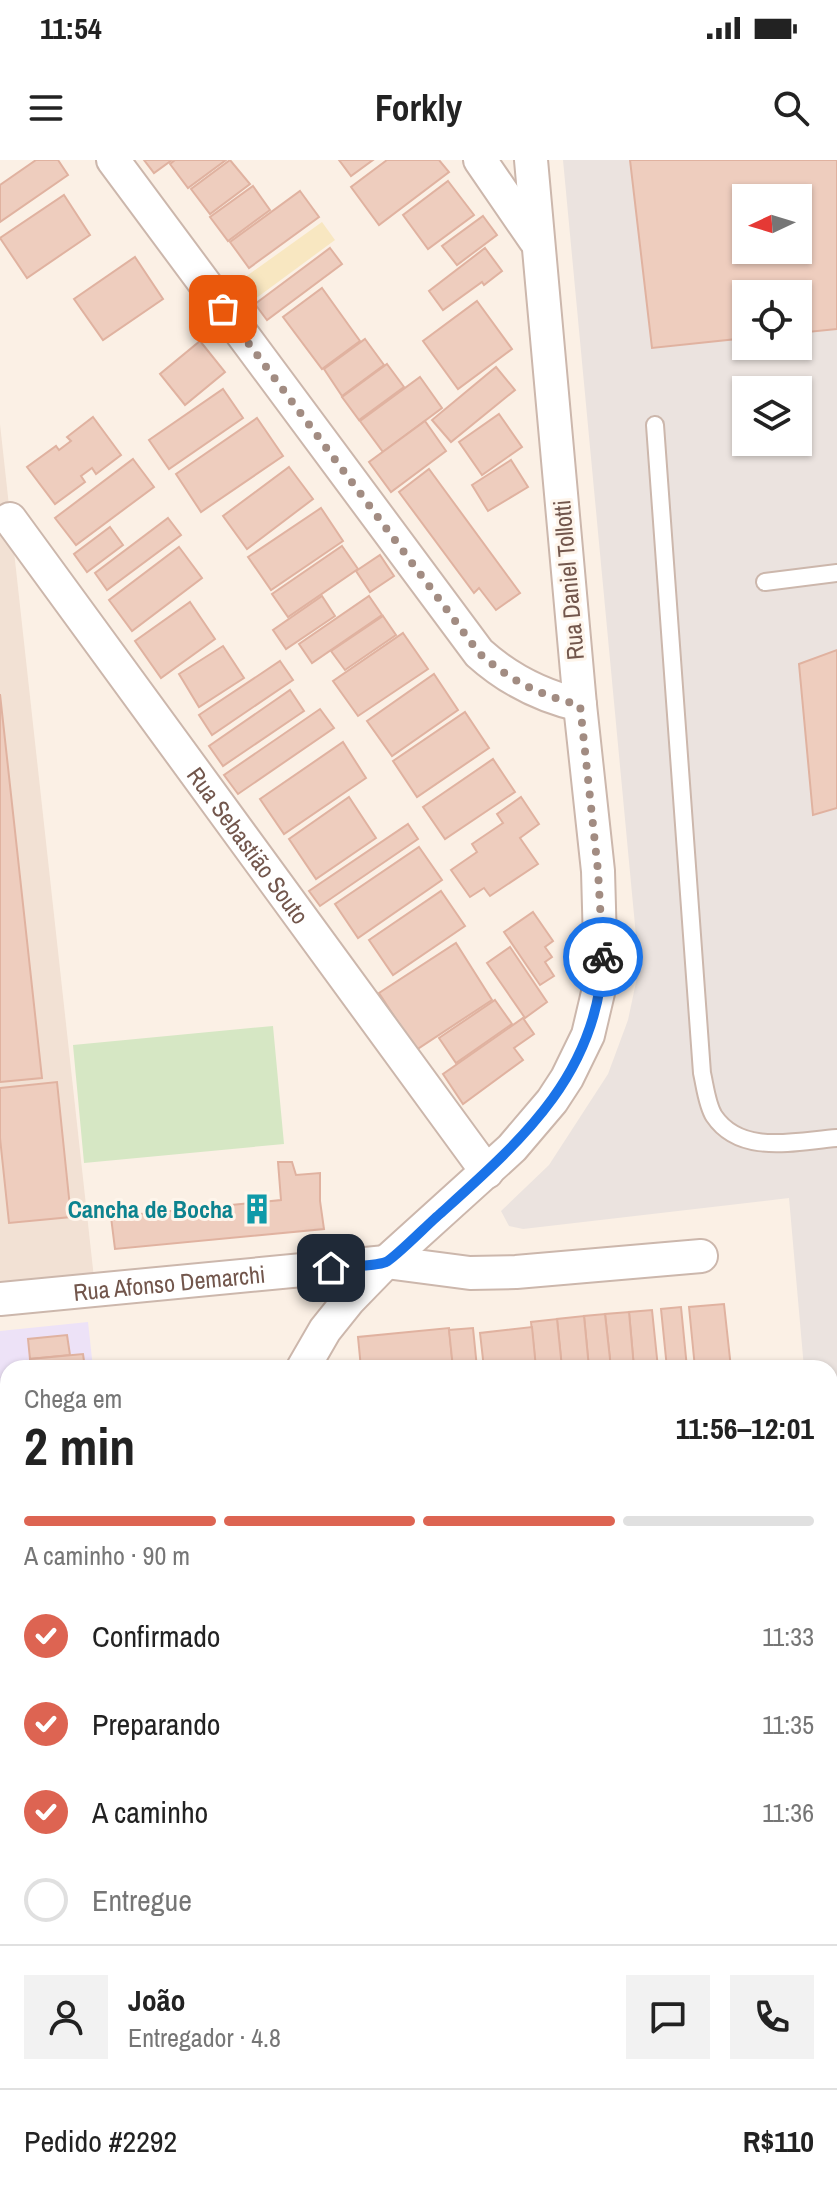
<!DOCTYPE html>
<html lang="pt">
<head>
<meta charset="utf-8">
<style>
  :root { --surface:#fff; --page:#f2f2f2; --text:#222; --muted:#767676; --line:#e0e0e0; --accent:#dd6452 }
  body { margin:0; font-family:"Archivo Narrow",sans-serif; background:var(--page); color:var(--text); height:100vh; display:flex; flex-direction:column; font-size:30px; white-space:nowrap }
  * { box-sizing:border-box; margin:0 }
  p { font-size:26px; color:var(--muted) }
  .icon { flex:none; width:44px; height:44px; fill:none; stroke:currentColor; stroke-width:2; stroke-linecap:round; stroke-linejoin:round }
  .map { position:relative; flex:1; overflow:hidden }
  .drawer { position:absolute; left:0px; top:1200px; width:838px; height:850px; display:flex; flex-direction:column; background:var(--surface); border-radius:24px 24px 0 0; box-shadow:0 2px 6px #0004 }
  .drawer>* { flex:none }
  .needle { width:52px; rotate:266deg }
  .buttons { position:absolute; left:732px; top:24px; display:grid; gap:16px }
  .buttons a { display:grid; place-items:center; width:80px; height:80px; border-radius:0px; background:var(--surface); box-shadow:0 2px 6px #0004; font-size:40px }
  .pin { position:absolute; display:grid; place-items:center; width:68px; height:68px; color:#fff; margin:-34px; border-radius:16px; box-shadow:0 4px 12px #0006 }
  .courier { position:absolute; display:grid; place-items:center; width:80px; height:80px; margin:-40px; border:6px solid #1a73e8; border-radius:50%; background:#fff; color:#222; box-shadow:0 2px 10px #0007 }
  .headline em { font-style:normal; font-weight:700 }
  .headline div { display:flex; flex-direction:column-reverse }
  .headline { display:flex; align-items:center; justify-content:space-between; height:136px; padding:0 24px }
  h1 { font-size:52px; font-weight:700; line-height:60px }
  .bar { display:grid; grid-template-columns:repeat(4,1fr); gap:12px 8px; align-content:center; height:96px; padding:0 24px }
  .bar i { height:10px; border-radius:6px; background:var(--line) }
  .bar .active { background:var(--accent) }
  .bar p { grid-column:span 4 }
  .line { display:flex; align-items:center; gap:20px; padding:0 24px; border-top:2px solid var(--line) }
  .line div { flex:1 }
  .round { display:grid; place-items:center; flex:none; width:84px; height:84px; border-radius:0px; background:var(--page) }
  ol { padding:0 24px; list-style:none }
  li { display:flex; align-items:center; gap:24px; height:88px }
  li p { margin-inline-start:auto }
  li .icon { padding:8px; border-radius:50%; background:var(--accent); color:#fff; stroke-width:4 }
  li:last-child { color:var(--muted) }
  li i { width:44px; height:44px; border:4px solid var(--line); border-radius:50% }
  .status { display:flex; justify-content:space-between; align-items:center; height:56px; padding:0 40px; background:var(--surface); direction:ltr }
  .status svg { height:22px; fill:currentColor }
  header { display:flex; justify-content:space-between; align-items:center; height:104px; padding:0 24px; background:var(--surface); font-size:36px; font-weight:700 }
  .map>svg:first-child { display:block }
  .residential { fill:#f2e1d4 }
  .industrial { fill:#ebe3df; fill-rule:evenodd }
  .education { fill:#ede2f7 }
  .green { fill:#d6e7c4 }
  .sand { fill:#f8e7c1 }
  .building { fill:#eecdbe; stroke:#e0b2a0; stroke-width:2; fill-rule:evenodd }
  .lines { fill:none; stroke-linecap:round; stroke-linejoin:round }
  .lane-casing { stroke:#ccb7ac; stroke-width:20 }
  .street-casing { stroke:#ccb7ac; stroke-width:36 }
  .lane { stroke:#fff; stroke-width:16 }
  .street { stroke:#fff; stroke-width:32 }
  .done { stroke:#a28c82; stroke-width:8; stroke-dasharray:0 14.4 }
  .route { stroke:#1a73e8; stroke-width:10 }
  .labels { text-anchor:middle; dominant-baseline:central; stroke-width:6; stroke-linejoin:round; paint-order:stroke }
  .street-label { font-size:24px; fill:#72564c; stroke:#fef5eb }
  .culture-label { font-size:24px; font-weight:bold; fill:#0d838f; stroke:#fef5eb; text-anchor:end }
</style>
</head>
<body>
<div class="status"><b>11:54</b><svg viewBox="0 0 49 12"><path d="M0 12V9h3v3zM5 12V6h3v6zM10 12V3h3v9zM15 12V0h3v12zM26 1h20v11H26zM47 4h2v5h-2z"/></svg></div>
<header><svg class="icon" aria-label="menu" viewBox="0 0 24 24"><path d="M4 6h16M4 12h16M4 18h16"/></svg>Forkly<svg class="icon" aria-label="search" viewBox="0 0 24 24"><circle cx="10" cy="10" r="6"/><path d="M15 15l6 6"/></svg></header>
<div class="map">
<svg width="837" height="2049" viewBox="0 0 837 2049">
  <rect width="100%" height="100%" fill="#fbf0e5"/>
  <!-- residential -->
  <polygon class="residential" points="0,264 94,1118 0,1126"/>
  <!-- industrial -->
  <g class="industrial">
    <path d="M563,0H837V1582L830,1502V1208H804L789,1038L523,1069L509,1066L501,1051L549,1005L608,914L628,860L639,808ZM746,38H798V90H746ZM746,134H798V186H746ZM746,230H798V282H746Z"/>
    <polygon points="837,1663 837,1839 830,1839 830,1664"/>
  </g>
  <!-- education -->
  <polygon class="education" points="88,1162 93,1208 8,1208 8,1617 0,1618 0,1171"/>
  <!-- green -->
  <polygon class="green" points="273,866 284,984 84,1003 73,885"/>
  <!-- sand -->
  <polygon class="sand" points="322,62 335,80 251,142 237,123"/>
  <!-- building -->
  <g class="building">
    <polygon points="36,0 58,0 68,15 0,62 0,25"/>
    <polygon points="144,0 172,0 154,13"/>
    <polygon points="175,0 226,0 188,28 170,4"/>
    <polygon points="230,0 250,24 210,54 191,29"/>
    <polygon points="339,0 373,0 351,16"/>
    <polygon points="387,0 439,0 449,12 379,65 351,27"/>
    <path d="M630,0H837V169L798,173V134H746V178L652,188ZM746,38H798V90H746Z"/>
    <polygon points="448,21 474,55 428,89 403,55"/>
    <polygon points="253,26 270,50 228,81 210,57"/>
    <polygon points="300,31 319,57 249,108 230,82"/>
    <polygon points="64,35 90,75 27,118 0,78"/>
    <polygon points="483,56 497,75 457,105 442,86"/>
    <polygon points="330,88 342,104 267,160 255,144"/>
    <polygon points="485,88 502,111 484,125 482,122 443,150 429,131"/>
    <polygon points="135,97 163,139 103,180 74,139"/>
    <polygon points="322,128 360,181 322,209 283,157"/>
    <polygon points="477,141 512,189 458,229 423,181"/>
    <polygon points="365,179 384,205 342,236 324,209"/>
    <polygon points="200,181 225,212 185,245 160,214"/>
    <polygon points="387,204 404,227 359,260 342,237"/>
    <polygon points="496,207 515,230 451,282 432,260"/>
    <polygon points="420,217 442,248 383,292 360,261"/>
    <polygon points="223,229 243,258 169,309 149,280"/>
    <polygon points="499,254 522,287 482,315 459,282"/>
    <polygon points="93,257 121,295 96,314 92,308 81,316 85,322 55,344 27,307 56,286 59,290 71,281 67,277"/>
    <polygon points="257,258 283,296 201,352 176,314"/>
    <polygon points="425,261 446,291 391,332 369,302"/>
    <polygon points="133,299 154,327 76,385 55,358"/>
    <polygon points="511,300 528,327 488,351 472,325"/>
    <polygon points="289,307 313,339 247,389 223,356"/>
    <polygon points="429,309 520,433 496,450 479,428 474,433 399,332"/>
    <polygon points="321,348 343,381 271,430 248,397"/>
    <polygon points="168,358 181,375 107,430 95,413"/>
    <polygon points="110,367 123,385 87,412 74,394"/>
    <polygon points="342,386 358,409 288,457 272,434"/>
    <polygon points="179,387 202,418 132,471 109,440"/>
    <polygon points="380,395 394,416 370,432 356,411"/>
    <polygon points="322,436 335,456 286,489 273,470"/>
    <polygon points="369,436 382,455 312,503 299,484"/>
    <polygon points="190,442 215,479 161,518 135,481"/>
    <polygon points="383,456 396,475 345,510 331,491"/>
    <polygon points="403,473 428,509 358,556 333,521"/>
    <polygon points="223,486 244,518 199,547 179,514"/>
    <polygon points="837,490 837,648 813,655 799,504"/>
    <polygon points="280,501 293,520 212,575 199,555"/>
    <polygon points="434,514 458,550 392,596 367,561"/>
    <polygon points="290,530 304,551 223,606 209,586"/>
    <polygon points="0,534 42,918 0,922"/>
    <polygon points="320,549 334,568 238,634 224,615"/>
    <polygon points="465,552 489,588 417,637 393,601"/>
    <polygon points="343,582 366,618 284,674 260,639"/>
    <polygon points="493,599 515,632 445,679 423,647"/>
    <polygon points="349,637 376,678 316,719 289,679"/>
    <polygon points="521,637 539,664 520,678 538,704 490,736 484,728 470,737 451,710 477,692 472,684 503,663 497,654"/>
    <polygon points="408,664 418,679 320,746 309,731"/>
    <polygon points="419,687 442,720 358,778 335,744"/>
    <polygon points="441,731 465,766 393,815 369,780"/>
    <polygon points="533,752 553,781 545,787 552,797 545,802 554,816 540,825 504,772"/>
    <polygon points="456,783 492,840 416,890 379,833"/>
    <polygon points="510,787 547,842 525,858 487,803"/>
    <polygon points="495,840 512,864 456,903 439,878"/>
    <polygon points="523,858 534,874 514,888 523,900 463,944 443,914"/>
    <polygon points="57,922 71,1057 9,1063 0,978 0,928"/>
    <polygon points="278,1002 292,1002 296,1015 320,1013 320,1041 324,1069 115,1089 111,1057 281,1040"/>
    <polygon points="724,1144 731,1208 695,1208 689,1147"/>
    <polygon points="681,1147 687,1208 667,1208 661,1149"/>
    <polygon points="652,1150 658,1208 634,1208 629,1152"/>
    <polygon points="629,1152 634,1208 611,1208 605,1154"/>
    <polygon points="605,1154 611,1208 589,1208 584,1156"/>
    <polygon points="584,1156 589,1208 562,1208 557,1159"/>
    <polygon points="557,1159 562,1208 536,1208 531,1162"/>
    <polygon points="532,1167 536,1208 484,1208 480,1173"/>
    <polygon points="449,1168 453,1208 361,1208 358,1177"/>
    <polygon points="473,1168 477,1208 453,1208 449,1170"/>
    <polygon points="67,1175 70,1195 30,1199 28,1179"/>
    <polygon points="83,1194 85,1208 31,1208 30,1199"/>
    <polygon points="8,1330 8,1361 1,1363 0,1332"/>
    <polygon points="0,1457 8,1457 8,1593 0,1594"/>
    <polygon points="0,1801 5,1801 8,1841 8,1929 0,1930"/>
    <polygon points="8,1937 8,1971 0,1971 0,1938"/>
    <polygon points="8,1978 8,2037 2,2037 0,1979"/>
  </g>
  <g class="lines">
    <!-- lane casing -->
    <g class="lane-casing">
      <g id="lane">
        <path d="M655,265L702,913C705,926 707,945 714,956C741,996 796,981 837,978"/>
        <polyline points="765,422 837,413"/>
      </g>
    </g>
    <!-- street casing -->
    <g class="street-casing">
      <g id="street">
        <path d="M113,0L479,493C509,520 541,536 580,545"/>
        <polyline points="480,0 535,80"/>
        <path id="s1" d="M10,359L487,1012"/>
        <path id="s2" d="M0,1139L386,1102L470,1113L516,1112L701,1096"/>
        <polyline points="303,1208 325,1170 349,1140 386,1102 512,988 552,941 567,918 588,875 601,820 598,711 580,545 531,0"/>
        <polyline points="0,1766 8,1766"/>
        <polyline points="700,2042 710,2049"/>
        <polyline points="227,2049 298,2042"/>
      </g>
    </g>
    <!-- lane -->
    <use href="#lane" class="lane"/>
    <!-- street -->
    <use href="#street" class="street"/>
  </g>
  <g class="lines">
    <!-- done -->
    <path class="done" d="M223,149L479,493C509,520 541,536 580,545L598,711L603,797"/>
    <!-- route -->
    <path class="route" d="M331,1108C345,1106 373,1107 386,1102C395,1098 430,1062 441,1053C522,980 598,914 603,797"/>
  </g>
  <!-- icons -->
  <defs>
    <g id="building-bare" transform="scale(2.4)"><path d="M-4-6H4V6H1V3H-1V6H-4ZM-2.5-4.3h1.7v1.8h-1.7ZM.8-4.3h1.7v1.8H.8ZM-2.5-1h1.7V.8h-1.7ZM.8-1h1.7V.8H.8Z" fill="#0f9aa8" stroke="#fef5eb" stroke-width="2.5" paint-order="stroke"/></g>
  </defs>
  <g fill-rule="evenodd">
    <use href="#building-bare" x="257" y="1049"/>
  </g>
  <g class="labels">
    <!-- street labels -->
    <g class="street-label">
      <text transform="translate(568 420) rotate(-95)">Rua Daniel Tollotti</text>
      <text stroke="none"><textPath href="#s1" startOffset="404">Rua Sebastião Souto</textPath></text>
      <text stroke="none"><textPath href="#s2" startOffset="170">Rua Afonso Demarchi</textPath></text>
    </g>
    <!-- culture labels -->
    <g class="culture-label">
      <text x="233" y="1049">Cancha de Bocha</text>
    </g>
  </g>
</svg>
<div class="buttons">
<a><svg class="needle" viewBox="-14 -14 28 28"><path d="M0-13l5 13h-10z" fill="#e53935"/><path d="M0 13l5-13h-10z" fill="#767676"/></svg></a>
<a><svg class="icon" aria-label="locate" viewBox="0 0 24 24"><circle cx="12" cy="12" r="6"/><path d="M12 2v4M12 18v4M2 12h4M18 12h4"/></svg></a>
<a><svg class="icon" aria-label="layers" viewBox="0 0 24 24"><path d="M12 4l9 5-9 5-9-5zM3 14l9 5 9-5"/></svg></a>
</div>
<div class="pin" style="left:223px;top:149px;background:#ea580c"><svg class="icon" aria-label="bag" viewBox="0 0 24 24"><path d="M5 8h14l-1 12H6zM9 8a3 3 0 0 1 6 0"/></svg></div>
<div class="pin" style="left:331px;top:1108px;background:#1f2937"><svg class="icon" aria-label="home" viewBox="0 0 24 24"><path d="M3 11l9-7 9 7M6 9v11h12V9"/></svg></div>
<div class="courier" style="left:603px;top:797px"><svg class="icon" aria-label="bike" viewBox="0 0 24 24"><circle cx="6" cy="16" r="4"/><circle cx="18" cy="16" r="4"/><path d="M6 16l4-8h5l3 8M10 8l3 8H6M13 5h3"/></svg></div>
<section class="drawer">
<div class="headline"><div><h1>2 min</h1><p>Chega em</p></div><em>11:56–12:01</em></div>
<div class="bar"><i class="active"></i><i class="active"></i><i class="active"></i><i></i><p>A caminho · 90 m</p></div>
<ol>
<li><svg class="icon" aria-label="check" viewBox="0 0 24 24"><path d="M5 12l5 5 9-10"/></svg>Confirmado<p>11:33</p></li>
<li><svg class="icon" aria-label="check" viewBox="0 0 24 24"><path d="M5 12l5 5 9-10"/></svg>Preparando<p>11:35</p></li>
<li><svg class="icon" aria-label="check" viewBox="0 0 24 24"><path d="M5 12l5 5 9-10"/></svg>A caminho<p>11:36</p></li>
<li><i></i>Entregue</li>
</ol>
<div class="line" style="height:144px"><a class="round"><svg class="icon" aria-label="person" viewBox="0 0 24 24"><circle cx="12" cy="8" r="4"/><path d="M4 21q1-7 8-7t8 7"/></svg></a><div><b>João</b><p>Entregador · 4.8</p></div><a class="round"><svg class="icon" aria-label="chat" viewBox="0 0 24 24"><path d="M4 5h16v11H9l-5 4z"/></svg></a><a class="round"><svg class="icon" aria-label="phone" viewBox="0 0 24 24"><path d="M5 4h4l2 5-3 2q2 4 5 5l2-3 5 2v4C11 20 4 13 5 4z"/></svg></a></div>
<div class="line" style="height:104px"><div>Pedido #2292</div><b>R$110</b></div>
</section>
</div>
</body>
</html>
